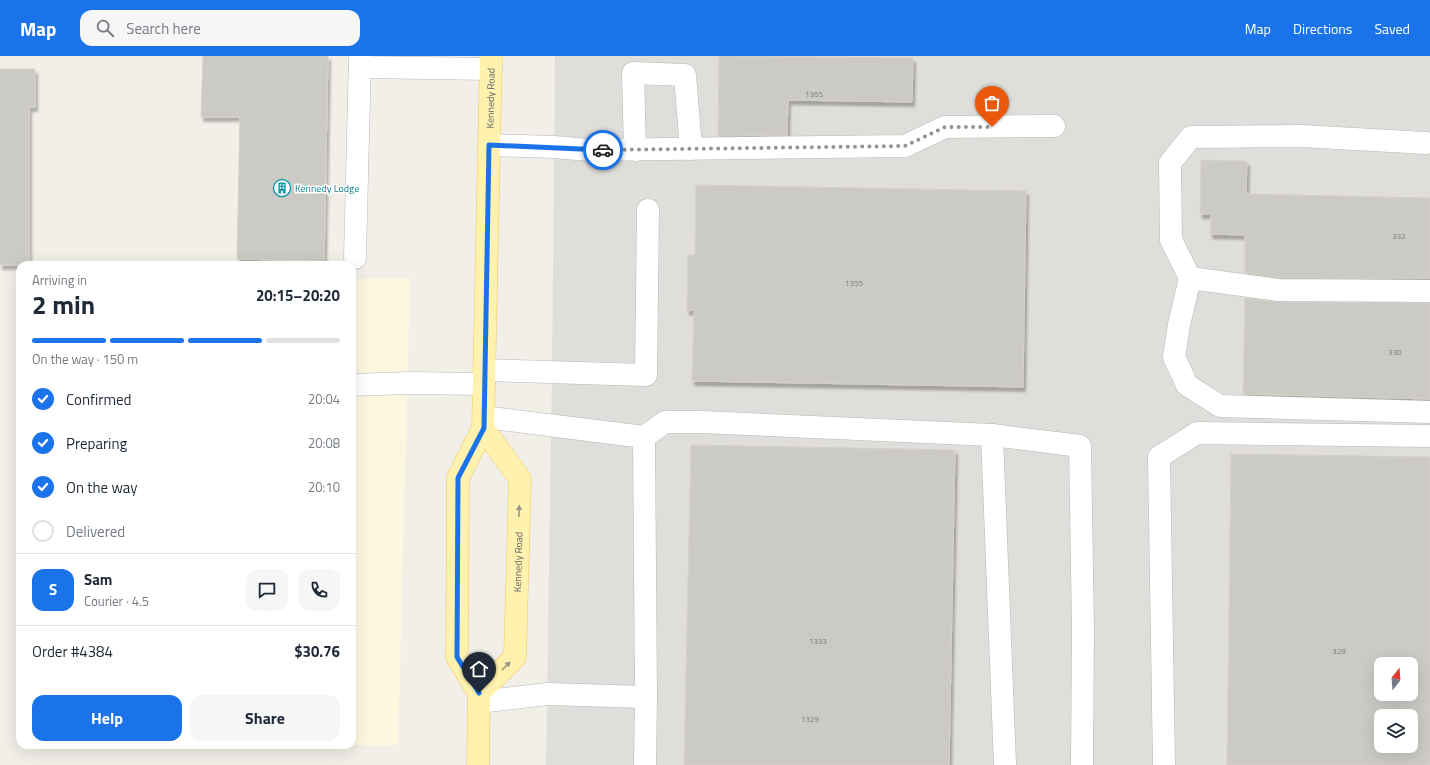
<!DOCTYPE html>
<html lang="en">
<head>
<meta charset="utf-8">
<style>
  :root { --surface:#fff; --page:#f6f6f7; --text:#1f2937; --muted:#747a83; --line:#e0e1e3; --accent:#1a73e8 }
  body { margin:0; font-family:"Titillium Web",sans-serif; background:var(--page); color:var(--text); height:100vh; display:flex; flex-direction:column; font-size:15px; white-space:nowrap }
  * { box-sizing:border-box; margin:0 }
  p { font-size:13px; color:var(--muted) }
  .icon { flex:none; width:22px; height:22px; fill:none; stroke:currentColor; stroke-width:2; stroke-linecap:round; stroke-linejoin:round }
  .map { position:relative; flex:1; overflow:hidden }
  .panel { position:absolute; left:16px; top:205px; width:340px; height:488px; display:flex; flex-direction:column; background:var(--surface); border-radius:12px; box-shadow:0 4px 16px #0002 }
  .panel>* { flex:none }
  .needle { width:26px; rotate:17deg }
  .tools { position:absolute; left:1374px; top:601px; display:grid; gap:8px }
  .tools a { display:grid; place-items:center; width:44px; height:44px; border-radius:8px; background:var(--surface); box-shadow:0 4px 16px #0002; font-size:20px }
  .pin { position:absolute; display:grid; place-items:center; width:34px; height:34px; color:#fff; margin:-41px -17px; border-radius:50% 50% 50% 0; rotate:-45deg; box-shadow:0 0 4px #0007 }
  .pin .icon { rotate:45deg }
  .courier { position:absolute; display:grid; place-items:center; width:40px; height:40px; margin:-20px; border:3px solid #1a73e8; border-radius:50%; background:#fff; color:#222; box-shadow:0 1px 5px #0007 }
  .headline em { font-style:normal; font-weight:700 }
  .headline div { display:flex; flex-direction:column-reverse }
  .headline { display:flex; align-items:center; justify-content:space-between; height:68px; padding:0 16px }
  h1 { font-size:26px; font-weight:700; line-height:30px }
  .bar { display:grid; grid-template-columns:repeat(4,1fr); gap:6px 4px; align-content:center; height:48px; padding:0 16px }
  .bar i { height:5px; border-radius:3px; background:var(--line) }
  .bar .on { background:var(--accent) }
  .bar p { grid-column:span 4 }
  .line { display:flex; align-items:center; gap:10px; padding:0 16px; border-top:1px solid var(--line) }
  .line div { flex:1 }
  .round { display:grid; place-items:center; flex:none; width:42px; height:42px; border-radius:12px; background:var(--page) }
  ol { padding:0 16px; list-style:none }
  li { display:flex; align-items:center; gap:12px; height:44px }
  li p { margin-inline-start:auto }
  li .icon { padding:4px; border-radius:50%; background:var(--accent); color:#fff; stroke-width:4 }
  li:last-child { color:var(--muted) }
  li i { width:22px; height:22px; border:2px solid var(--line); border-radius:50% }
  .button { display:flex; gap:8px; margin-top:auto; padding:8px 16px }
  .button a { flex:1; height:46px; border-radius:12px; background:var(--accent); color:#fff; font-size:16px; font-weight:700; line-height:46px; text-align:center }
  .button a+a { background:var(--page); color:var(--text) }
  header { display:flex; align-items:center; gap:24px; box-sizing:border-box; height:56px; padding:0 20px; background:var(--accent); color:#fff }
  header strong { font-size:19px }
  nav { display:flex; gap:22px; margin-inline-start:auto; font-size:14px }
  .search { width:280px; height:36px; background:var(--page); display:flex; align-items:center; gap:10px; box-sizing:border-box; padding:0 14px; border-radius:12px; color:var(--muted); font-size:15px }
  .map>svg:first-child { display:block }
  .commercial { fill:#fef7e0 }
  .industrial { fill:#e0deda; fill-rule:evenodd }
  .building { fill:#cccac5; stroke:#d6d1c6; fill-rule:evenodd; filter:url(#shadow) }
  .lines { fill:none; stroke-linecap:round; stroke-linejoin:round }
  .minor-casing { stroke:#b5b8bc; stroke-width:23 }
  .major-casing { stroke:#f2c960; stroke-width:23 }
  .minor { stroke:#fff; stroke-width:22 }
  .major { stroke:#fff2af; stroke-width:22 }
  .oneway { fill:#979581 }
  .done { stroke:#929495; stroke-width:4; stroke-dasharray:0 7.2 }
  .route { stroke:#1a73e8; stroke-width:5 }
  .labels { text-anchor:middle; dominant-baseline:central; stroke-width:3; stroke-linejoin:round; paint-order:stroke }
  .number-label { font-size:8px; fill:#7a7d7f }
  .street-label { font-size:10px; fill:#5f6368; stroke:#fff }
  .culture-label { font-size:10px; fill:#0d838f; stroke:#fff; text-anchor:start }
</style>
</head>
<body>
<header>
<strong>Map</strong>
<div class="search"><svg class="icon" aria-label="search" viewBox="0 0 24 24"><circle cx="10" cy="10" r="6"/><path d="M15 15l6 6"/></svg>Search here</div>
<nav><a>Map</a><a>Directions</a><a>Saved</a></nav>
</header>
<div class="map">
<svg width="1430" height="709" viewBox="0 0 1430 709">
  <defs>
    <filter id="shadow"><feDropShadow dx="2.5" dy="4.5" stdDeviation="1" flood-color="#0004"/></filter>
  </defs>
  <rect width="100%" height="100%" fill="#f1efe8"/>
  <!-- commercial -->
  <polygon class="commercial" points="352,223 410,223 398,689 352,689"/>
  <!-- industrial -->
  <path class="industrial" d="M555,0H1430V709H546L552,316ZM1381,608H1411V638H1381ZM1381,660H1411V690H1381Z"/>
  <!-- building -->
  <g class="building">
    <polygon points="203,0 328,0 324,205 237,203 240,61 201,61"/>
    <polygon points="719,0 913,2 912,46 788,44 787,79 718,80"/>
    <polygon points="0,13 35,13 35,51 29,51 29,209 0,209"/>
    <polygon points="1201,104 1247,105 1246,138 1430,142 1430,222 1279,222 1245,217 1245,179 1210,178 1211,158 1200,158"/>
    <polygon points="696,129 1026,135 1023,331 692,325 694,254 687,255 688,199 695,199"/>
    <polygon points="1245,242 1278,246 1430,247 1430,343 1243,338"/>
    <polygon points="691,389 955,394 949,709 684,709"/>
    <path d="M1231,398L1430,401V709H1227ZM1381,608H1411V638H1381ZM1381,660H1411V690H1381Z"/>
  </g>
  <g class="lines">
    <!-- minor casing -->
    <g class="minor-casing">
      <g id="minor">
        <polyline points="360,11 491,13"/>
        <polyline points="1426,87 1301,80 1191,81 1170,107 1171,184 1190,222 1278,234 1430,235"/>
        <polyline points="489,89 554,91 589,94 905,90 945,71 1054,70"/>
        <polyline points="635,94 633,17 685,19 691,93"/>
        <polyline points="355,202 360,0"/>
        <polyline points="1190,222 1179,269 1174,301 1187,329 1220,350 1430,356"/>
        <polyline points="485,314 646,319 648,154"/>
        <polyline points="352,329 409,327 484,328"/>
        <polyline points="992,379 1080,390 1083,574 1082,709"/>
        <polyline points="644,381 665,366 701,366 992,379 1005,709"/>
        <polyline points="479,646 547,638 646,641 644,381 484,361"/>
        <polyline points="645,709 646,641"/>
        <polyline points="1164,709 1159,401 1197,377 1430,380"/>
      </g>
    </g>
    <!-- major casing -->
    <g class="major-casing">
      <g id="major">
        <path id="s1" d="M479,637L515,601L520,423L483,372"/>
        <path id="s2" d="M478,709L479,637L457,601L458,422L483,372L491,0"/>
      </g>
    </g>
    <!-- minor -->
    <use href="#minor" class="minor"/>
    <!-- major -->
    <use href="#major" class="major"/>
  </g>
  <!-- one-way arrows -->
  <defs><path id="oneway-solid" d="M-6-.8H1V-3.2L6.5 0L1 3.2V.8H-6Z"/></defs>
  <g class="oneway">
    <use href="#oneway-solid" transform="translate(519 455) rotate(-88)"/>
    <use href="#oneway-solid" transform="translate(506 610) rotate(-45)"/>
  </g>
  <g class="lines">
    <!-- done -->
    <polyline class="done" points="603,94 905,90 945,71 992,71"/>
    <!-- route -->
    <polyline class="route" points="479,637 457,601 458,422 484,372 489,89 603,94"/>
  </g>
  <!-- icons -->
  <defs>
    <g id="building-ring" transform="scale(0.9)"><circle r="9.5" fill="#fff" stroke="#0f9aa8" stroke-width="1.5"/><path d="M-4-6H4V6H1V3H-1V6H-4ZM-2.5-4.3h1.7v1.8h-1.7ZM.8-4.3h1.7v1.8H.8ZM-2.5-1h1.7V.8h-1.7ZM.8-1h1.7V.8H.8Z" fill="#0f9aa8"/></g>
  </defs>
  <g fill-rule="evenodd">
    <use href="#building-ring" x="282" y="132"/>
  </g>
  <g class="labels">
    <!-- number labels -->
    <g class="number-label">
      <text x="814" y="38">1365</text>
      <text x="1399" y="180">332</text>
      <text x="854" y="227">1355</text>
      <text x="1395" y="296">330</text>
      <text x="818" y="585">1333</text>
      <text x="1339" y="595">328</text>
      <text x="810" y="663">1329</text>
    </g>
    <!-- street labels -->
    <g class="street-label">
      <text stroke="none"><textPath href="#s2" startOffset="679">Kennedy Road</textPath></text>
      <text stroke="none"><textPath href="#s1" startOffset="146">Kennedy Road</textPath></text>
    </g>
    <!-- culture labels -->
    <g class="culture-label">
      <text x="295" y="132">Kennedy Lodge</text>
    </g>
  </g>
</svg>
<div class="tools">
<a><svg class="needle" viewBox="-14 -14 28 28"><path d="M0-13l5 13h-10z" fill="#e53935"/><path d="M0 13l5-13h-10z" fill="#747a83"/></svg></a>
<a><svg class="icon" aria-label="layers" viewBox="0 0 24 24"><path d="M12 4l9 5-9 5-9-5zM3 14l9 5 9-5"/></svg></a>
</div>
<div class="pin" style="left:992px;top:71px;background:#ea580c"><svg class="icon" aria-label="bag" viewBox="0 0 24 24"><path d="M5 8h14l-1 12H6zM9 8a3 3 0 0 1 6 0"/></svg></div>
<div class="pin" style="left:479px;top:637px;background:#1f2937"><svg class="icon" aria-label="home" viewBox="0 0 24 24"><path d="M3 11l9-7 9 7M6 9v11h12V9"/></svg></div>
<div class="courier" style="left:603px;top:94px"><svg class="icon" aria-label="car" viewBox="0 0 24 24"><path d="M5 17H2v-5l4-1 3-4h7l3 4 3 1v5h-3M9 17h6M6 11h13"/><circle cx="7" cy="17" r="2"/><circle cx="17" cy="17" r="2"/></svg></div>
<section class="panel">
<div class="headline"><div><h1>2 min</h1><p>Arriving in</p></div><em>20:15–20:20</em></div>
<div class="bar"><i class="on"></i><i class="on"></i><i class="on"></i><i></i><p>On the way · 150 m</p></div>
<ol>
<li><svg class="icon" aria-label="check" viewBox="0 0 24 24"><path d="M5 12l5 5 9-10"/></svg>Confirmed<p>20:04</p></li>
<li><svg class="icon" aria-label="check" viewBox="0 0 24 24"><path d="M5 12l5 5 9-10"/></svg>Preparing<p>20:08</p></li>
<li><svg class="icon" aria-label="check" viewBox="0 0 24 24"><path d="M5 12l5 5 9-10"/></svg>On the way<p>20:10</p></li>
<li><i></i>Delivered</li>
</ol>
<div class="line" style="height:72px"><b class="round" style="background:var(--accent);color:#fff">S</b><div><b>Sam</b><p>Courier · 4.5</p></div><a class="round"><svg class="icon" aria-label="chat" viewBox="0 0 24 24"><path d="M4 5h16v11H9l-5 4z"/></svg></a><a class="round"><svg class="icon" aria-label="phone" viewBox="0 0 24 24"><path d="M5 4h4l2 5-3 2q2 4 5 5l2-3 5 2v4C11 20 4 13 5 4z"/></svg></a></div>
<div class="line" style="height:52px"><div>Order #4384</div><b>$30.76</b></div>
<div class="button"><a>Help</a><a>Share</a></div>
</section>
</div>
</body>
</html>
